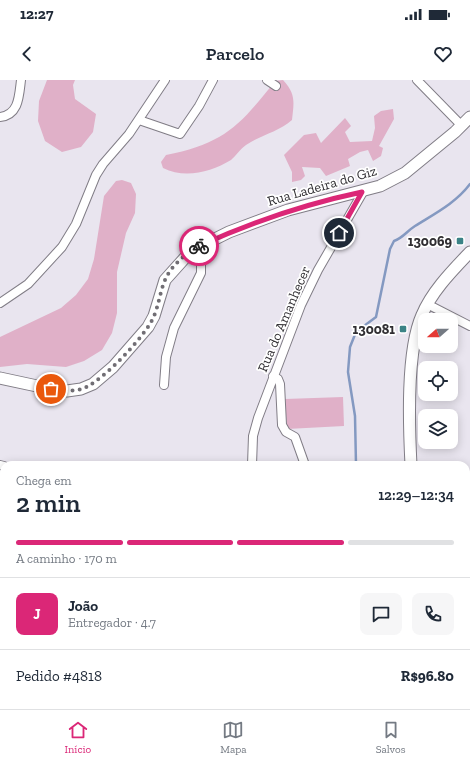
<!DOCTYPE html>
<html lang="pt">
<head>
<meta charset="utf-8">
<style>
  :root { --surface:#fff; --page:#f6f6f7; --text:#1f2937; --muted:#747a83; --line:#e0e1e3; --accent:#db2777 }
  body { margin:0; font-family:"Zilla Slab",serif; background:var(--page); color:var(--text); height:100vh; display:flex; flex-direction:column; font-size:15px; white-space:nowrap }
  * { box-sizing:border-box; margin:0 }
  p { font-size:13px; color:var(--muted) }
  .icon { flex:none; width:22px; height:22px; fill:none; stroke:currentColor; stroke-width:2; stroke-linecap:round; stroke-linejoin:round }
  .map { position:relative; flex:1; overflow:hidden }
  .details { position:absolute; left:0px; top:381px; width:470px; height:248px; display:flex; flex-direction:column; background:var(--surface); border-radius:12px 12px 0 0; box-shadow:0 2px 10px #0003 }
  .details>* { flex:none }
  .needle { width:26px; rotate:249deg }
  .controls { position:absolute; left:418px; top:233px; display:grid; gap:8px }
  .controls a { display:grid; place-items:center; width:40px; height:40px; border-radius:8px; background:var(--surface); box-shadow:0 2px 10px #0003; font-size:20px }
  .pin { position:absolute; display:grid; place-items:center; width:34px; height:34px; color:#fff; margin:-17px; border:2px solid #fff; border-radius:50%; box-shadow:0 1px 4px #0007 }
  .courier { position:absolute; display:grid; place-items:center; width:40px; height:40px; margin:-20px; border:3px solid #db2777; border-radius:50%; background:#fff; color:#222; box-shadow:0 1px 5px #0007 }
  .head em { font-style:normal; font-weight:600 }
  .head div { display:flex; flex-direction:column-reverse }
  .head { display:flex; align-items:center; justify-content:space-between; height:68px; padding:0 16px }
  h1 { font-size:26px; font-weight:600; line-height:30px }
  .bar { display:grid; grid-template-columns:repeat(4,1fr); gap:6px 4px; align-content:center; height:48px; padding:0 16px }
  .bar i { height:5px; border-radius:3px; background:var(--line) }
  .bar .active { background:var(--accent) }
  .bar p { grid-column:span 4 }
  .line { display:flex; align-items:center; gap:10px; padding:0 16px; border-top:1px solid var(--line) }
  .line div { flex:1 }
  .round { display:grid; place-items:center; flex:none; width:42px; height:42px; border-radius:8px; background:var(--page) }
  .status { display:flex; justify-content:space-between; align-items:center; height:28px; padding:0 20px; background:var(--surface); direction:ltr }
  .status svg { height:11px; fill:currentColor }
  header { display:flex; justify-content:space-between; align-items:center; height:52px; padding:0 16px; background:var(--surface); font-size:18px; font-weight:600 }
  .dock { display:flex; justify-content:space-around; align-items:center; height:56px; border-top:1px solid var(--line); background:var(--surface); font-size:11px; color:var(--muted) }
  .dock a { display:grid; justify-items:center; gap:2px }
  .dock .active { color:var(--accent) }
  .map>svg:first-child { display:block }
  .green { fill:#e0b0c8 }
  .lines { fill:none; stroke-linecap:round; stroke-linejoin:round }
  .stream { stroke:#8499c1; stroke-width:2.5 }
  .street-casing { stroke:#817d86; stroke-width:10 }
  .secondary-casing { stroke:#817d86; stroke-width:13 }
  .street { stroke:#fff; stroke-width:8 }
  .secondary { stroke:#fff; stroke-width:11 }
  .done { stroke:#716e74; stroke-width:4; stroke-dasharray:0 7.2 }
  .route { stroke:#db2777; stroke-width:5 }
  .poi-dot { fill:#3b8386; stroke:#fff; stroke-width:1.5 }
  .labels { text-anchor:middle; dominant-baseline:central; stroke-width:3.5; stroke-linejoin:round; paint-order:stroke }
  .street-label { font-size:14px; fill:#302e32; stroke:#fff }
  .poi-label { font-size:14px; font-weight:bold; fill:#302e32; stroke:#fff; text-anchor:end }
</style>
</head>
<body>
<div class="status"><b>12:27</b><svg viewBox="0 0 49 12"><path d="M0 12V9h3v3zM5 12V6h3v6zM10 12V3h3v9zM15 12V0h3v12zM26 1h20v11H26zM47 4h2v5h-2z"/></svg></div>
<header><svg class="icon" aria-label="back" viewBox="0 0 24 24"><path d="M15 5l-7 7 7 7"/></svg>Parcelo<svg class="icon" aria-label="heart" viewBox="0 0 24 24"><path d="M12 20l-8-8c-3-5 5-10 8-4 3-6 11-1 8 4z"/></svg></header>
<div class="map">
<svg width="470" height="629" viewBox="0 0 470 629">
  <rect width="100%" height="100%" fill="#e9e5ef"/>
  <!-- green -->
  <g class="green">
    <polygon points="47,0 75,0 73,5 75,19 96,34 93,52 81,67 62,72 45,61 38,41 39,21"/>
    <path d="M283,0C296,14 294,22 292,40C278,52 261,55 246,65C240,69 236,76 231,80C211,92 185,99 163,88L161,82L166,75C223,64 240,46 275,1Z"/>
    <polygon points="393,29 394,39 379,66 383,68 381,76 373,81 368,70 360,72 348,79 350,86 326,96 320,88 302,87 305,96 301,100 292,102 292,92 284,75 304,55 316,53 321,63 345,38 351,46 345,52 350,62 372,61 375,48 374,36 381,31"/>
    <polygon points="122,100 131,103 136,114 135,133 126,153 117,192 117,233 112,253 102,270 84,281 66,287 27,284 0,287 0,257 61,228 76,215 88,199 94,179 104,116 116,101"/>
    <polygon points="343,317 344,346 287,349 285,319"/>
  </g>
  <g class="lines">
    <!-- stream -->
    <g class="stream">
      <path d="M356,385L355,336L348,292L350,267L356,252L376,237L390,169L394,161C403,158 407,151 415,146C434,134 456,123 470,104"/>
      <polyline points="347,629 347,625"/>
    </g>
    <!-- street casing -->
    <g class="street-casing">
      <g id="street">
        <polyline points="267,0 276,6"/>
        <polyline points="417,0 461,45"/>
        <path d="M0,37C19,35 19,16 21,0"/>
        <polyline points="139,40 180,54 199,26 213,0"/>
        <polyline points="0,223 28,204 62,167 76,144 96,95 103,84 129,54 165,0"/>
        <polyline points="427,224 470,246"/>
        <polyline points="273,296 278,299 280,304 282,345 286,352 295,357 305,385"/>
        <polyline points="164,305 166,277 174,248 201,193 201,182 196,168"/>
        <polyline points="0,385 4,386"/>
        <polyline points="252,385 253,356 258,338 301,225 318,190 363,112"/>
        <polyline points="466,472 470,473"/>
        <polyline points="0,553 4,543"/>
        <polyline points="68,629 70,625"/>
        <polyline points="299,629 315,629"/>
      </g>
    </g>
    <!-- secondary casing -->
    <g class="secondary-casing">
      <g id="secondary">
        <polyline points="0,298 51,309 67,311 81,309 93,304 113,287 148,247 154,236 165,200 191,171 229,152 288,130 380,106 405,93 455,52 470,37"/>
        <path d="M411,385C409,346 406,271 422,235C432,211 452,191 470,172"/>
        <polyline points="466,529 470,533"/>
        <polyline points="412,625 412,629"/>
      </g>
    </g>
    <!-- street -->
    <use href="#street" class="street"/>
    <!-- secondary -->
    <use href="#secondary" class="secondary"/>
  </g>
  <g class="lines">
    <!-- done -->
    <path class="done" d="M51,309C61,310 72,312 82,309C102,302 146,256 154,236C159,224 160,212 165,200C170,187 187,172 199,166"/>
    <!-- route -->
    <path class="route" d="M199,166C252,142 305,124 362,112L339,153"/>
  </g>
  <!-- markers -->
  <g class="poi-dot">
    <rect x="456" y="157" width="8" height="8" rx="2"/>
    <rect x="399" y="245" width="8" height="8" rx="2"/>
  </g>
  <g class="labels">
    <!-- street labels -->
    <g class="street-label">
      <text transform="translate(322 106) rotate(-16)">Rua Ladeira do Giz</text>
      <text transform="translate(284 239) rotate(-67)">Rua do Amanhecer</text>
    </g>
    <!-- poi labels -->
    <g class="poi-label">
      <text x="452" y="161">130069</text>
      <text x="395" y="249">130081</text>
    </g>
  </g>
</svg>
<div class="controls">
<a><svg class="needle" viewBox="-14 -14 28 28"><path d="M0-13l5 13h-10z" fill="#e53935"/><path d="M0 13l5-13h-10z" fill="#747a83"/></svg></a>
<a><svg class="icon" aria-label="locate" viewBox="0 0 24 24"><circle cx="12" cy="12" r="6"/><path d="M12 2v4M12 18v4M2 12h4M18 12h4"/></svg></a>
<a><svg class="icon" aria-label="layers" viewBox="0 0 24 24"><path d="M12 4l9 5-9 5-9-5zM3 14l9 5 9-5"/></svg></a>
</div>
<div class="pin" style="left:51px;top:309px;background:#ea580c"><svg class="icon" aria-label="bag" viewBox="0 0 24 24"><path d="M5 8h14l-1 12H6zM9 8a3 3 0 0 1 6 0"/></svg></div>
<div class="pin" style="left:339px;top:153px;background:#1f2937"><svg class="icon" aria-label="home" viewBox="0 0 24 24"><path d="M3 11l9-7 9 7M6 9v11h12V9"/></svg></div>
<div class="courier" style="left:199px;top:166px"><svg class="icon" aria-label="bike" viewBox="0 0 24 24"><circle cx="6" cy="16" r="4"/><circle cx="18" cy="16" r="4"/><path d="M6 16l4-8h5l3 8M10 8l3 8H6M13 5h3"/></svg></div>
<section class="details">
<div class="head"><div><h1>2 min</h1><p>Chega em</p></div><em>12:29–12:34</em></div>
<div class="bar"><i class="active"></i><i class="active"></i><i class="active"></i><i></i><p>A caminho · 170 m</p></div>
<div class="line" style="height:72px"><b class="round" style="background:var(--accent);color:#fff">J</b><div><b>João</b><p>Entregador · 4.7</p></div><a class="round"><svg class="icon" aria-label="chat" viewBox="0 0 24 24"><path d="M4 5h16v11H9l-5 4z"/></svg></a><a class="round"><svg class="icon" aria-label="phone" viewBox="0 0 24 24"><path d="M5 4h4l2 5-3 2q2 4 5 5l2-3 5 2v4C11 20 4 13 5 4z"/></svg></a></div>
<div class="line" style="height:52px"><div>Pedido #4818</div><b>R$96.80</b></div>
</section>
</div>
<nav class="dock">
<a class="active"><svg class="icon" aria-label="home" viewBox="0 0 24 24"><path d="M3 11l9-7 9 7M6 9v11h12V9"/></svg>Início</a>
<a><svg class="icon" aria-label="map" viewBox="0 0 24 24"><path d="M3 6l6-2 6 2 6-2v14l-6 2-6-2-6 2zM9 4v14M15 6v14"/></svg>Mapa</a>
<a><svg class="icon" aria-label="saved" viewBox="0 0 24 24"><path d="M7 4h10v16l-5-4-5 4z"/></svg>Salvos</a>
</nav>
</body>
</html>
